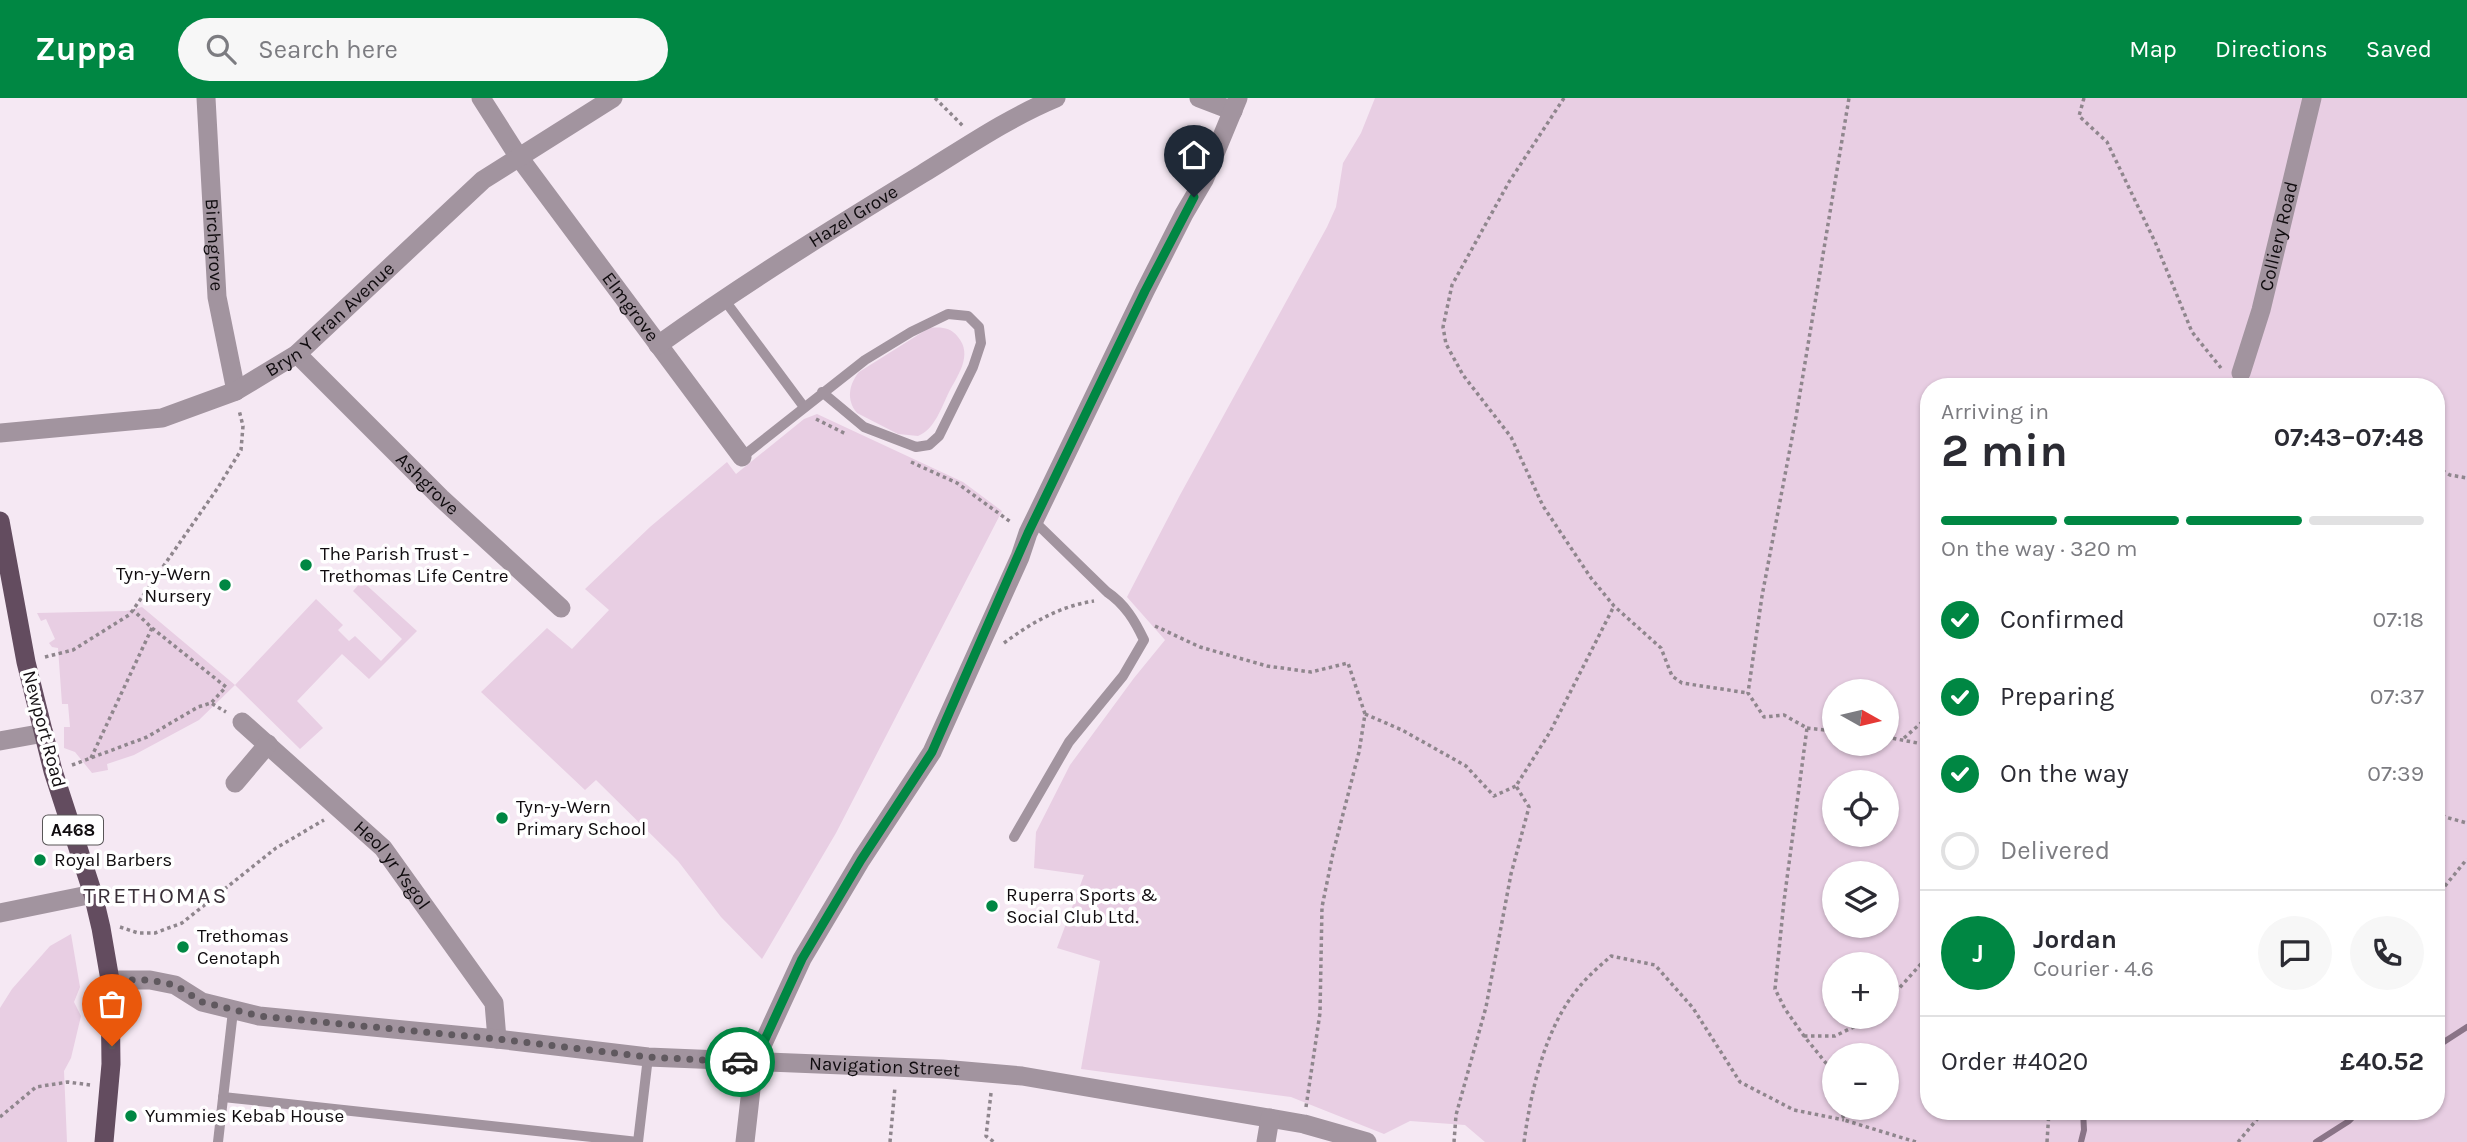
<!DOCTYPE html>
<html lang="en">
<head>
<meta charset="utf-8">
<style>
  :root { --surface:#fff; --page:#f7f7f7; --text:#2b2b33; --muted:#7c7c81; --line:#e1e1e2; --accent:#008743 }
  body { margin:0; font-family:Karla,sans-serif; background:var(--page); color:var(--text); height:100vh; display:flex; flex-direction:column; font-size:26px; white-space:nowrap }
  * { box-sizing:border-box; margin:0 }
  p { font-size:23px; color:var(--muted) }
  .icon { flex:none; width:38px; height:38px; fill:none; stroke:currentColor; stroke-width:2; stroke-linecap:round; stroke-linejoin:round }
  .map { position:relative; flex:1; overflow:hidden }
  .panel { position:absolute; left:1920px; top:280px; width:525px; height:742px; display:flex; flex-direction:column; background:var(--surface); border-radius:28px; box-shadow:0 2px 5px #0004 }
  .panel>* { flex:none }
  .needle { width:46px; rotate:98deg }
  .buttons { position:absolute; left:1822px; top:581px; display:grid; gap:14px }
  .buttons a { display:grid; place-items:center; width:77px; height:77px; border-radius:50%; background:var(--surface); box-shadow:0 2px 5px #0004; font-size:35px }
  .pin { position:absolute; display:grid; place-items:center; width:60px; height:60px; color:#fff; margin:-72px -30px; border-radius:50% 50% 50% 0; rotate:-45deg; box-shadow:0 0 7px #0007 }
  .pin .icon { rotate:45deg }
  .courier { position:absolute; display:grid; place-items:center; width:70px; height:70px; margin:-35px; border:5px solid #008743; border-radius:50%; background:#fff; color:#222; box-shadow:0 2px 9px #0007 }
  .summary em { font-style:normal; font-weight:700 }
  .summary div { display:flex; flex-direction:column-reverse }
  .summary { display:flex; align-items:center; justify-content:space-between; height:119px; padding:0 21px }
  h1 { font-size:46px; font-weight:700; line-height:52px }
  .bar { display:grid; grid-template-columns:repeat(4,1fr); gap:10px 7px; align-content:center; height:84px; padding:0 21px }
  .bar i { height:9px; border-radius:5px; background:var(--line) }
  .bar .selected { background:var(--accent) }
  .bar p { grid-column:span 4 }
  .line { display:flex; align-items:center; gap:18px; padding:0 21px; border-top:2px solid var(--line) }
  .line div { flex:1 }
  .round { display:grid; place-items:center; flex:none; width:74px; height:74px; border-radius:37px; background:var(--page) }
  ol { padding:0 21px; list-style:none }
  li { display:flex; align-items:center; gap:21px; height:77px }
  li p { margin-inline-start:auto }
  li .icon { padding:7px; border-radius:50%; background:var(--accent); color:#fff; stroke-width:4 }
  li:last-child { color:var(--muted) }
  li i { width:38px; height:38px; border:4px solid var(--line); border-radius:50% }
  header { display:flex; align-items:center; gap:42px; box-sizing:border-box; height:98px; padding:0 35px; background:var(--accent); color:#fff }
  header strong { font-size:33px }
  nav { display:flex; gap:38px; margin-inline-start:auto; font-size:24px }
  .search { width:490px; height:63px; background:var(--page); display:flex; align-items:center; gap:18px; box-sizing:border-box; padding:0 24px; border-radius:38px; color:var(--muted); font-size:26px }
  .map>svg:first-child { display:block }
  .green { fill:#e8cee3; fill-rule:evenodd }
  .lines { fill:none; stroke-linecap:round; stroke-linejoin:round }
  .stream { stroke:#8a7487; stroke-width:6 }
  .path { stroke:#8f868d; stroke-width:3.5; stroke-dasharray:3.5 3.5; stroke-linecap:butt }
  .service { stroke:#a2949f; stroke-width:10 }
  .minor { stroke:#a2949f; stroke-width:19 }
  .tertiary { stroke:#a2949f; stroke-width:19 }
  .primary { stroke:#634c5f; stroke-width:19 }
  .done { stroke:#60595f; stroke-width:7; stroke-dasharray:0 12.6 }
  .route { stroke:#008743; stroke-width:9 }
  .poi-dot { fill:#008743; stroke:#fff; stroke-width:2.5 }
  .labels { text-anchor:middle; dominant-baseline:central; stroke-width:7; stroke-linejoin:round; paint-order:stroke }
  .shield { fill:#fff; stroke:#585557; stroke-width:2 }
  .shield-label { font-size:18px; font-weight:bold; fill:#100c0f }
  .street-label { font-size:19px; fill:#100c0f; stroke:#fff }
  .poi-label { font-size:19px; fill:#100c0f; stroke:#fff; text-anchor:start }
  .quarter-label { font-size:23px; letter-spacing:2px; fill:#392f38; stroke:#fff }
</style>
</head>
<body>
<header>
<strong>Zuppa</strong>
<div class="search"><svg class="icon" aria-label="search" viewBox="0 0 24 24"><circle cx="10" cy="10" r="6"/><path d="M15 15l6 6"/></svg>Search here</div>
<nav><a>Map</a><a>Directions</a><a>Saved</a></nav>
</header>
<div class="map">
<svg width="2467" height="1044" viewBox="0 0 2467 1044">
  <rect width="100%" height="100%" fill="#f5e8f3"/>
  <!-- green -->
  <g class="green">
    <path d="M1375,0H2467V1044H1485L1465,1027L1410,1023L1384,1036L1291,999L1081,971L1100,863L1057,850L1084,777L1034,770L1036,734L1070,667L1134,580L1165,542L1127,499L1180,397L1327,129L1336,109L1343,65L1361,35ZM1928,289H2436V1013H1928ZM1834,593H1886V646H1834ZM1834,684H1886V737H1834ZM1834,775H1886V828H1834ZM1834,866H1886V919H1834ZM1834,957H1886V1010H1834Z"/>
    <path d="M929,230C941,229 950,229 958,239C973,257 958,277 949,294C941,310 935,331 918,338L898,336L857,315C846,302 849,286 859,274Z"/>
    <polygon points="817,316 963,384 1002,413 836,735 762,861 721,819 678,763 596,682 585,692 481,594 547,530 572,551 609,512 585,491 650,429 727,364 736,376 804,321"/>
    <polygon points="362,483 417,533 369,581 342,556 297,603 323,630 300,651 235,587 199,622 134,657 107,666 108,672 92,675 75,654 64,650 64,629 70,629 68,606 62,606 58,550 52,549 49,545 55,541 46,521 41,523 37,515 126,513 142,509 235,587 316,501 343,527 338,532 349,543 355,538 381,563 402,541 353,493"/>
    <polygon points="71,836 80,889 74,904 81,918 71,960 64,973 67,1044 0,1044 0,910 12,891 50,848"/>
  </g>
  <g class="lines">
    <!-- stream -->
    <g class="stream">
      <polyline points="2436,949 2467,929"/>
      <polyline points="2081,1044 2084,1032 2083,1013"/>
      <polyline points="2316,1044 2349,1023 2359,1013"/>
    </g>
    <!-- path -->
    <g class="path">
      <polyline points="935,0 963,28"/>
      <polyline points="1564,0 1509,84 1452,187 1443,229 1446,246 1463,277 1511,339 1543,408 1591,480 1614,508 1661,550 1672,578 1682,585 1748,595"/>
      <polyline points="2084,0 2079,18 2107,44 2156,146 2192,234 2221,270"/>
      <polyline points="2258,283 2263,286 2318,289"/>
      <polyline points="816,321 846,336"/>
      <polyline points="911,364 957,385 1012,425"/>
      <polyline points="2436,369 2450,377 2467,380"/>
      <polyline points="1155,528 1200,549 1267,568 1311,574 1348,565 1365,616 1359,654 1333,755 1322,809 1320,915 1306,1009"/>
      <polyline points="152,530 226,589 211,605"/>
      <path d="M1004,545C1031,525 1060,508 1094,503"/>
      <polyline points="45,559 73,552 129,517 133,512 217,391 241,352 243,328 239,312"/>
      <polyline points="1365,616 1402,632 1466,668 1494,698 1516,688"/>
      <polyline points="1807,630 1834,633"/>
      <polyline points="1886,639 1928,647"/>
      <polyline points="1904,640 1928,619"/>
      <polyline points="91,660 152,530 133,512"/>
      <polyline points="72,667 147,639 198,609 211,605 226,614"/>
      <polyline points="2436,713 2445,719 2467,725"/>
      <polyline points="2436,799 2467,761"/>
      <polyline points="120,829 138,835 155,835 182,825 276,750 324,722"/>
      <polyline points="1886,905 1928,858"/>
      <polyline points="1804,938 1835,938 1874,919"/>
      <polyline points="1834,985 1830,970 1804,938 1785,911 1775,891 1784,803 1807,630 1784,617 1764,619 1748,595 1762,498 1796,319 1849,0"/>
      <polyline points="991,995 986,1038 994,1044"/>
      <polyline points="1841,1010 1844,1022 1916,1044"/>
      <polyline points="0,1019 36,989 68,984 90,987"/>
      <polyline points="890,1044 895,989"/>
      <polyline points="1454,1044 1456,1017 1486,909 1511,776 1529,709 1516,688 1550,634 1614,508"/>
      <path d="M1524,1044C1531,993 1545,928 1580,888C1589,877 1601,867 1611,858L1655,867L1693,910L1740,984L1794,1012L1844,1022"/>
      <polyline points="2047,1044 2049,1013"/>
      <polyline points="2238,1044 2264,1013"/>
    </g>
    <!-- service -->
    <g class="service">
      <polyline points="723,200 804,309"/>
      <polyline points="742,359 865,262 911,234 948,216 968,218 979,229 981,245 973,269 939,338 929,347 916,349 864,329 822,294"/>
      <path d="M1014,739L1069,644L1123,578L1144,542C1135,523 1125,506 1107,494L1035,424"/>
      <polyline points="223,999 638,1044"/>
      <polyline points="218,1044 233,913"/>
      <polyline points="638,1044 648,959"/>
    </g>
    <!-- minor -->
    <g class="minor">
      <path id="s1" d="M206,0L217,199L236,293"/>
      <path id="s2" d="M481,0L518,58L742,359"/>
      <polyline points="1199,0 1233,13"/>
      <path id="s3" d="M658,247C743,186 832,131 922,76C966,49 1008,20 1056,0"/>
      <path id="s4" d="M297,256L441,400L561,510"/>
      <path id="s5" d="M2241,275L2261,212L2312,0"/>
      <path id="s6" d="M0,335L162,320L236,293L297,256L483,82L613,0"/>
      <path id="s7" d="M242,624L383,750L494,905L497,941"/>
      <polyline points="0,643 44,635"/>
      <polyline points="235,685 268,646"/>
      <polyline points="0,815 93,796"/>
      <path id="s8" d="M110,882H150L175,887L202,904L259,918L497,941L648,959L942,971L1022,978L1304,1026L1367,1044"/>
      <polyline points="1266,1044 1270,1020"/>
    </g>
    <!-- tertiary -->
    <polyline class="tertiary" points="745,1044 754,965 802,861 861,762 932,654 1020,459 1028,435 1145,193 1184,116 1204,82 1238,0"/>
    <!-- primary -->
    <polyline class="primary" points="0,423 26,564 53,673 93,796 101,830 110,882 111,966 104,1044"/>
  </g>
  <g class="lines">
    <!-- done -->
    <polyline class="done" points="112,948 110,882 150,882 175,887 202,904 259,918 497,941 648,959 740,964"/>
    <!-- route -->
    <polyline class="route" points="740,964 754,965 802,861 861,762 932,654 1028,435 1145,193 1194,99"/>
  </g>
  <!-- markers -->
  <g class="poi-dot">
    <circle cx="306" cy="467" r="7"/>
    <circle cx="225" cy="487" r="7"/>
    <circle cx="502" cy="720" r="7"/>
    <circle cx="40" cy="762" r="7"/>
    <circle cx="992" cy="808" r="7"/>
    <circle cx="183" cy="849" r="7"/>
    <circle cx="131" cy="1018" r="7"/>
  </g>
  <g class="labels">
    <!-- shield labels -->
    <rect class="shield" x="43" y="717.5" width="60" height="29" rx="5"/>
    <g class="shield-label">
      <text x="73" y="732">A468</text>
    </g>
    <!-- street labels -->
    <g class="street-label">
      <text stroke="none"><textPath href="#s3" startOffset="234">Hazel Grove</textPath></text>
      <text stroke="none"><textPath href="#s5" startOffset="142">Colliery Road</textPath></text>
      <text stroke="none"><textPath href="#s1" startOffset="147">Birchgrove</textPath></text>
      <text stroke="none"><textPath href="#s2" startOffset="257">Elmgrove</textPath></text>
      <text stroke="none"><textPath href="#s6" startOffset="360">Bryn Y Fran Avenue</textPath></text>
      <text stroke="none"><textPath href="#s4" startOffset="184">Ashgrove</textPath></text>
      <text transform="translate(44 631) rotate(75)">Newport Road</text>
      <text stroke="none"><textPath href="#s7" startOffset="208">Heol yr Ysgol</textPath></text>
      <text stroke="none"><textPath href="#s8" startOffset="784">Navigation Street</textPath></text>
    </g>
    <!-- poi labels -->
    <g class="poi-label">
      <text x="320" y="456">The Parish Trust -<tspan x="320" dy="22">Trethomas Life Centre</tspan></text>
      <text x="211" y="476" text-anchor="end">Tyn-y-Wern<tspan x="211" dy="22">Nursery</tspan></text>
      <text x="516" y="709">Tyn-y-Wern<tspan x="516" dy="22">Primary School</tspan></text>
      <text x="54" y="762">Royal Barbers</text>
      <text x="1006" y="797">Ruperra Sports &amp;<tspan x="1006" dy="22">Social Club Ltd.</tspan></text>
      <text x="197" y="838">Trethomas<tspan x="197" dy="22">Cenotaph</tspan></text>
      <text x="145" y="1018">Yummies Kebab House</text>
    </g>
    <!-- quarter labels -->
    <g class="quarter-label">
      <text x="156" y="797">TRETHOMAS</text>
    </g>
  </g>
</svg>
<div class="buttons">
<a><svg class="needle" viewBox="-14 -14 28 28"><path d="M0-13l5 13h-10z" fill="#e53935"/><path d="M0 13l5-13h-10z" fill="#7c7c81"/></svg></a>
<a><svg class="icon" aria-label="locate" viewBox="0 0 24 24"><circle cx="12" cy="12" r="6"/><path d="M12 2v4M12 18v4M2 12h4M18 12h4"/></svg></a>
<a><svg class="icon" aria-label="layers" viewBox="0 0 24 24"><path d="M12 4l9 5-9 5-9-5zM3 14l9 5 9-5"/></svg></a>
<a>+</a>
<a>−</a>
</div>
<div class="pin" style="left:112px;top:948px;background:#ea580c"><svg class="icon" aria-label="bag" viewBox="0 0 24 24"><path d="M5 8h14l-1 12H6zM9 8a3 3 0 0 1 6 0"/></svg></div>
<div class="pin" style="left:1194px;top:99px;background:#1f2937"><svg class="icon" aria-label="home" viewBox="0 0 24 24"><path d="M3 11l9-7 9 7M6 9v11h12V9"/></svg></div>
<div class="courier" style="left:740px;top:964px"><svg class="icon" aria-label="car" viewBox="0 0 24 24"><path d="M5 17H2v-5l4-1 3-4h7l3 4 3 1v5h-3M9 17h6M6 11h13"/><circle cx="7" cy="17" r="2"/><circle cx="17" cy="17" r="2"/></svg></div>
<section class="panel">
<div class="summary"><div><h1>2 min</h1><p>Arriving in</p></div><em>07:43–07:48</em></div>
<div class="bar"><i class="selected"></i><i class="selected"></i><i class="selected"></i><i></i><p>On the way · 320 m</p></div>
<ol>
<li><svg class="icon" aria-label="check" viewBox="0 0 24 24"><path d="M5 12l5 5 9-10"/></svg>Confirmed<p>07:18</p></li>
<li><svg class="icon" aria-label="check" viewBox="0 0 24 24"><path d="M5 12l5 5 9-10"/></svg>Preparing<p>07:37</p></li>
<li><svg class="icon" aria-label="check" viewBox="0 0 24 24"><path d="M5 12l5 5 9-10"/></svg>On the way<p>07:39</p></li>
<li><i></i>Delivered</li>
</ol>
<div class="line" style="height:126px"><b class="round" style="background:var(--accent);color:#fff">J</b><div><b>Jordan</b><p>Courier · 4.6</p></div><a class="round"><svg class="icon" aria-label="chat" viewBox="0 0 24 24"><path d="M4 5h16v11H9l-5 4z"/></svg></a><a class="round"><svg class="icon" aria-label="phone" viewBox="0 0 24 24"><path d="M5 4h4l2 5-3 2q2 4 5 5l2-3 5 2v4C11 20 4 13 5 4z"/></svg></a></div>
<div class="line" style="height:91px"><div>Order #4020</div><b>£40.52</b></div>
</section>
</div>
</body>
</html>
